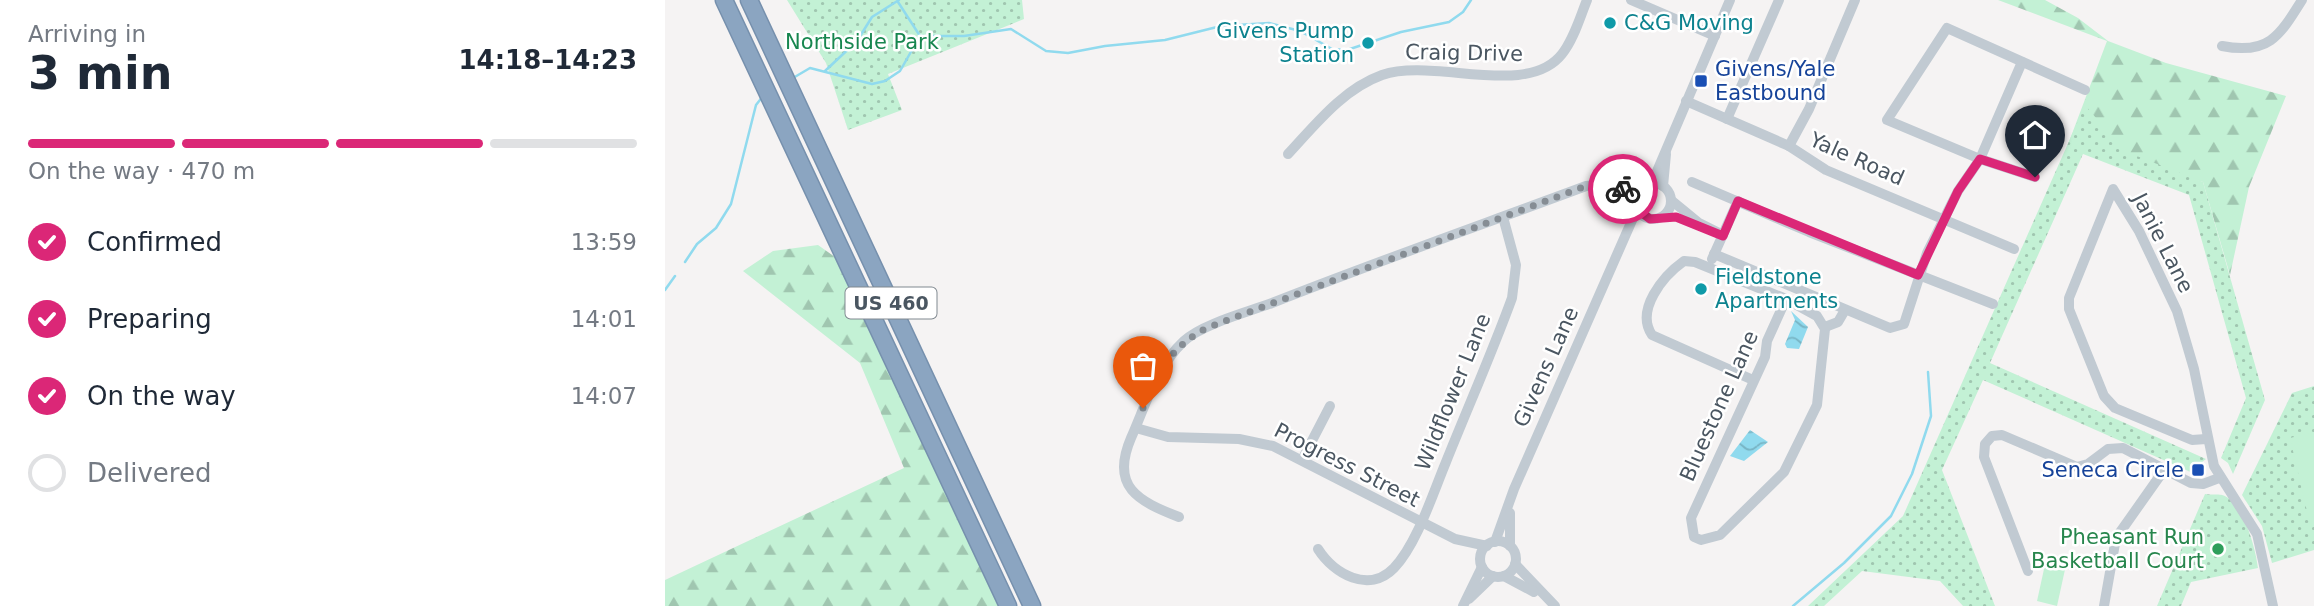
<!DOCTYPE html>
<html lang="en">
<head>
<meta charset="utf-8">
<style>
  :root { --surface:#fff; --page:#f2f2f3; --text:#1f2937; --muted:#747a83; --line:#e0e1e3; --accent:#db2777 }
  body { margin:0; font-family:"DejaVu Sans",sans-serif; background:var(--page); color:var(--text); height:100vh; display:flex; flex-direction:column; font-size:26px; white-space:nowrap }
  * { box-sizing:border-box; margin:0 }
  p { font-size:23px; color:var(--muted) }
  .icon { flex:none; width:38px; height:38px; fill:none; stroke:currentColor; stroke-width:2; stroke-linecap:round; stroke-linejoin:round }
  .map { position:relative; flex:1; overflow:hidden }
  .panel { display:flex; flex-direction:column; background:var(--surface); width:665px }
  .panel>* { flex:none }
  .pin { position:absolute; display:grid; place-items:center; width:60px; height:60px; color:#fff; margin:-72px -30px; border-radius:50% 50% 50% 0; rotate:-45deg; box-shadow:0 0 7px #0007 }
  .pin .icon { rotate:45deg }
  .courier { position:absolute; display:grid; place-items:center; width:70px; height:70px; margin:-35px; border:5px solid #db2777; border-radius:50%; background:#fff; color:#222; box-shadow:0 2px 9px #0007 }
  .headline em { font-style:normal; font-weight:800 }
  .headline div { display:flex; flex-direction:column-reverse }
  .headline { display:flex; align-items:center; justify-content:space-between; height:119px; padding:0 28px }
  h1 { font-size:46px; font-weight:800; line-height:52px }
  .bar { display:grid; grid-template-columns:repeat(4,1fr); gap:10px 7px; align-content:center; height:84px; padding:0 28px }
  .bar i { height:9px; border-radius:5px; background:var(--line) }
  .bar .selected { background:var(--accent) }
  .bar p { grid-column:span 4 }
  ol { padding:0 28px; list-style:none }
  li { display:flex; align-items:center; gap:21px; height:77px }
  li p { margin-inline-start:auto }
  li .icon { padding:7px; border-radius:50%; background:var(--accent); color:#fff; stroke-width:4 }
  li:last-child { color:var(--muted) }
  li i { width:38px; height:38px; border:4px solid var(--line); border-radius:50% }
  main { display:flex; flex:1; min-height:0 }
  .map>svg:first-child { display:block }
  .forest { fill:url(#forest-firs) }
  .park { fill:url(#park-dots) }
  .garden { fill:#c3f1d5 }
  .water { fill:url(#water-waves) }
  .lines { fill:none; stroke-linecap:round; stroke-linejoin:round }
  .stream { stroke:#90daee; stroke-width:2.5 }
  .highway-casing { stroke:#7690ad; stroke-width:19 }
  .minor { stroke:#c1cad2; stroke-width:10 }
  .highway { stroke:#8ba5c1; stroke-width:16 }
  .done { stroke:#868d94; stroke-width:7; stroke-dasharray:0 12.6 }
  .route { stroke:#db2777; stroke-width:9 }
  .culture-dot { fill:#0f9aa8; stroke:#fff; stroke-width:2.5 }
  .transit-dot { fill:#1a4fb4; stroke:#fff; stroke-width:2.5 }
  .leisure-dot { fill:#2e9e5b; stroke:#fff; stroke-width:2.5 }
  .labels { text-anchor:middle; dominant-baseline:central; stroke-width:5; stroke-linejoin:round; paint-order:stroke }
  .shield { fill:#fff; stroke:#808990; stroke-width:2 }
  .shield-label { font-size:19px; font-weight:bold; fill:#4a5661 }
  .culture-label { font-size:21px; fill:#0d838f; stroke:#fff; text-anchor:start }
  .park-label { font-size:21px; fill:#17864f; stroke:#fff }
  .street-label { font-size:21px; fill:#4a5661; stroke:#fff }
  .transit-label { font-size:21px; fill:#164399; stroke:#fff; text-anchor:start }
  .leisure-label { font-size:21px; fill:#27864d; stroke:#fff; text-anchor:end }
</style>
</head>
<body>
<main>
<section class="panel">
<div class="headline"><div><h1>3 min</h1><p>Arriving in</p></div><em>14:18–14:23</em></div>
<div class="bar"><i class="selected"></i><i class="selected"></i><i class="selected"></i><i></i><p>On the way · 470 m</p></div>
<ol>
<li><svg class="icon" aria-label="check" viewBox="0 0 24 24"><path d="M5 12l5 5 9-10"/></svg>Confirmed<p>13:59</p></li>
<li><svg class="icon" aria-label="check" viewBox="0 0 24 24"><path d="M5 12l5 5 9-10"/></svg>Preparing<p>14:01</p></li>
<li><svg class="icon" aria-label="check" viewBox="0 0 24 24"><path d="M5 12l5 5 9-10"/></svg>On the way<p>14:07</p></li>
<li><i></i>Delivered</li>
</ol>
</section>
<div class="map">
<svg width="1649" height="606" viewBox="0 0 1649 606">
  <defs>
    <pattern id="forest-firs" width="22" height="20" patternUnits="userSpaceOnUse" patternTransform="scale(1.75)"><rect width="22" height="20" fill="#c3f1d5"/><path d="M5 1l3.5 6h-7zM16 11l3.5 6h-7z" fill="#a0c6b0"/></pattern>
    <pattern id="park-dots" width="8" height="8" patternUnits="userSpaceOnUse" patternTransform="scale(1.75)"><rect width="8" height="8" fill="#c3f1d5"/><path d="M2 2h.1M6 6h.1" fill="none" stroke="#a0c6b0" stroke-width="1.8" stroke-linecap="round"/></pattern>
    <pattern id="water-waves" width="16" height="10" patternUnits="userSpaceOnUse" patternTransform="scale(1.75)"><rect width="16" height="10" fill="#90daee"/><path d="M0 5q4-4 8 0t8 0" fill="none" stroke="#78b4c4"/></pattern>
  </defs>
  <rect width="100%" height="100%" fill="#f5f3f3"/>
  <!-- forest -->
  <g class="forest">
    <polygon points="1333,0 1380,0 1413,18 1443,41 1501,63 1621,96 1584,187 1565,275 1538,182 1402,147 1442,41"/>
    <polygon points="153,245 170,257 334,606 0,606 0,580 239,468 195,363 78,271 108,251"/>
  </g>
  <!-- park -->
  <g class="park">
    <polygon points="122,0 357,0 359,19 223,74 237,110 183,130 161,63"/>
    <polygon points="1420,105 1459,151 1538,182 1600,400 1568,474 1563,463 1556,458 1581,398 1524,195 1418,154 1325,363 1541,459 1533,465 1530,474 1318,380 1277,470 1330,606 1298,606 1275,581 1197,571 1159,606 1143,606 1238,516"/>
    <polygon points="1649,386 1649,550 1607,563 1597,526 1577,495 1627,393"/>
    <path d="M1540,494C1546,495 1552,494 1557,495C1578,500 1591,550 1593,568L1526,582L1516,606H1492Z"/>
  </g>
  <!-- garden -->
  <g class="garden">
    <polygon points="1649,432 1649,519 1644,520 1625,438"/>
    <polygon points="1547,536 1566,546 1558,561 1540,551"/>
    <polygon points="1381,560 1401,565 1392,606 1372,601"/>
  </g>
  <!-- water -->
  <g class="water">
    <polygon points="1126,311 1143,327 1134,349 1122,348 1120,344 1130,320"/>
    <polygon points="1085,430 1103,442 1079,461 1065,456"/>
  </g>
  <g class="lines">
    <!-- stream -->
    <g class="stream">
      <polyline points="233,2 255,36 299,36 346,29 381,51 403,53 440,46 500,40 556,26 604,23 635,31 667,49 682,50 736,32 784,22 798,12 806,0"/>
      <polyline points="160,71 192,41 207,17 234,0"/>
      <polyline points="128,78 145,68 207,84 220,81 235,71 255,36"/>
      <polyline points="20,262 32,244 51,228 66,204 91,105 98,96"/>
      <polyline points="0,290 10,276"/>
      <polyline points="1128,606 1179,563 1226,516 1247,474 1266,416 1263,372"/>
    </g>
    <!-- highway casing -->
    <g class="highway-casing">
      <g id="highway">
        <polyline points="59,0 343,606"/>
        <polyline points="84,0 367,606"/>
      </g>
    </g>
    <!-- minor -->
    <g class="minor">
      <polyline points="966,0 1050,36"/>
      <path d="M1557,46C1603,55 1614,37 1637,0"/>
      <polyline points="1021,101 1124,146 1161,170 1349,249"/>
      <polyline points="1062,119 1114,0"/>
      <polyline points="1124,146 1144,109 1190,0"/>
      <path d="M623,154C650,125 678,89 717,75C768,57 862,99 897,54C909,39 915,17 922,0"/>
      <polyline points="1370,177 1315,159 1222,120 1282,28 1420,90"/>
      <polyline points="1027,182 1144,232 1328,304"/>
      <polyline points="987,183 1065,0"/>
      <circle cx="988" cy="201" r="18"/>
      <polyline points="998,186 1001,154"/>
      <polyline points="1006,200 1034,223 1058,235"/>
      <polyline points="1049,254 1225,328 1239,324 1262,253 1293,191 1315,159 1357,62"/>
      <polyline points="1047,259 1073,201"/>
      <polyline points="1160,327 1173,322 1180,310"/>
      <path d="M1088,380L987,335C970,310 998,276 1019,261L1030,262L1121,299L1152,316L1160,329L1152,405L1119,472L1055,535L1036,540L1029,537L1026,518L1100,357L1102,341L1121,299"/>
      <polyline points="471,428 503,437 574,439 608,446 790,539 822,546"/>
      <polyline points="1541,439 1527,440 1450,408 1439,396 1404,309 1404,298 1448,189 1474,231 1512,311 1529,369 1549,466 1592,534 1608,606"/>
      <polyline points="637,460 665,406"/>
      <path d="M514,517C473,501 445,487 466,438C481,404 492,366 519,341C537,324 583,312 607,303C711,262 816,225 921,186L943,184L972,194"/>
      <circle cx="833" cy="559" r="18"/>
      <polyline points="830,542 849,489 972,209"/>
      <polyline points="845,546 845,513"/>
      <path d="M653,549C669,574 704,594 729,568C752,544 768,493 781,462C803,407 827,353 847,298L851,265L838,217"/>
      <polyline points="850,564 890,606"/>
      <polyline points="1363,571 1319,457 1320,444 1327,436 1337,435 1412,467 1423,464 1443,449 1458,448 1526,483 1538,484 1554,478"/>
      <polyline points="839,576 869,592"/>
      <polyline points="804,599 828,576"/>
      <polyline points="798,606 817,567"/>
      <polyline points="1439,606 1451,538 1499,470"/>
    </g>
    <!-- highway -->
    <use href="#highway" class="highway"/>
  </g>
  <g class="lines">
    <!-- done -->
    <path class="done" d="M478,408C493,371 507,345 544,327L921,186L943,184L958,189"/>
    <!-- route -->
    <polyline class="route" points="958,189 972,194 972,209 985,219 1011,217 1058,236 1073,201 1253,275 1293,191 1315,159 1370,177"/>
  </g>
  <!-- markers -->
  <g class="culture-dot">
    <circle cx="945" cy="23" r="7"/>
    <circle cx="703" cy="43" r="7"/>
    <circle cx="1036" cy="289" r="7"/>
  </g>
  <g class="transit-dot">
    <rect x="1029" y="74" width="14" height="14" rx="3.5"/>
    <rect x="1526" y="463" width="14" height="14" rx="3.5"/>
  </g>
  <circle class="leisure-dot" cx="1553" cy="549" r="7"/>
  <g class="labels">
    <!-- shield labels -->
    <rect class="shield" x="180.5" y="287.5" width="91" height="31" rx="5"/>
    <g class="shield-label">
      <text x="226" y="303">US 460</text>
    </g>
    <!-- culture labels -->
    <g class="culture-label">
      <text x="959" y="23">C&amp;G Moving</text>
      <text x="689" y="31" text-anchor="end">Givens Pump<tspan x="689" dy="24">Station</tspan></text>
      <text x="1050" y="277">Fieldstone<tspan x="1050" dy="24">Apartments</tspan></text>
    </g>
    <!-- park labels -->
    <g class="park-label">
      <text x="197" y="42">Northside Park</text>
    </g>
    <!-- street labels -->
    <g class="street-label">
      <text transform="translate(799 53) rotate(1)">Craig Drive</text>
      <text transform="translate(1192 159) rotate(24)">Yale Road</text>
      <text transform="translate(1498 243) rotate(63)">Janie Lane</text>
      <text transform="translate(881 367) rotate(-66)">Givens Lane</text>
      <text transform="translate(788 392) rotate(-68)">Wildflower Lane</text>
      <text transform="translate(1054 406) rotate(-66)">Bluestone Lane</text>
      <text transform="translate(682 465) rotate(27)">Progress Street</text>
    </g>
    <!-- transit labels -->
    <g class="transit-label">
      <text x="1050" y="69">Givens/Yale<tspan x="1050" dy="24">Eastbound</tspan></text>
      <text x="1519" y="470" text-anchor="end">Seneca Circle</text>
    </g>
    <!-- leisure labels -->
    <g class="leisure-label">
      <text x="1539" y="537">Pheasant Run<tspan x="1539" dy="24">Basketball Court</tspan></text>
    </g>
  </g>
</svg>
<div class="pin" style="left:478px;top:408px;background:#ea580c"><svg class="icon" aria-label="bag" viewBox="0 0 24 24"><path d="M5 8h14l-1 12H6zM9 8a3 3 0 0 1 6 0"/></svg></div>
<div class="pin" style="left:1370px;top:177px;background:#1f2937"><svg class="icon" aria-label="home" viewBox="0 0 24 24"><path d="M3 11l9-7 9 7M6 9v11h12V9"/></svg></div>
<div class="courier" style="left:958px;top:189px"><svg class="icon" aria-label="bike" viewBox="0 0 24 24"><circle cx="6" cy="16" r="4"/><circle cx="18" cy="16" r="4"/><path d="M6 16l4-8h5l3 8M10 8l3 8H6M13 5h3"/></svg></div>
</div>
</main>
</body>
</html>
